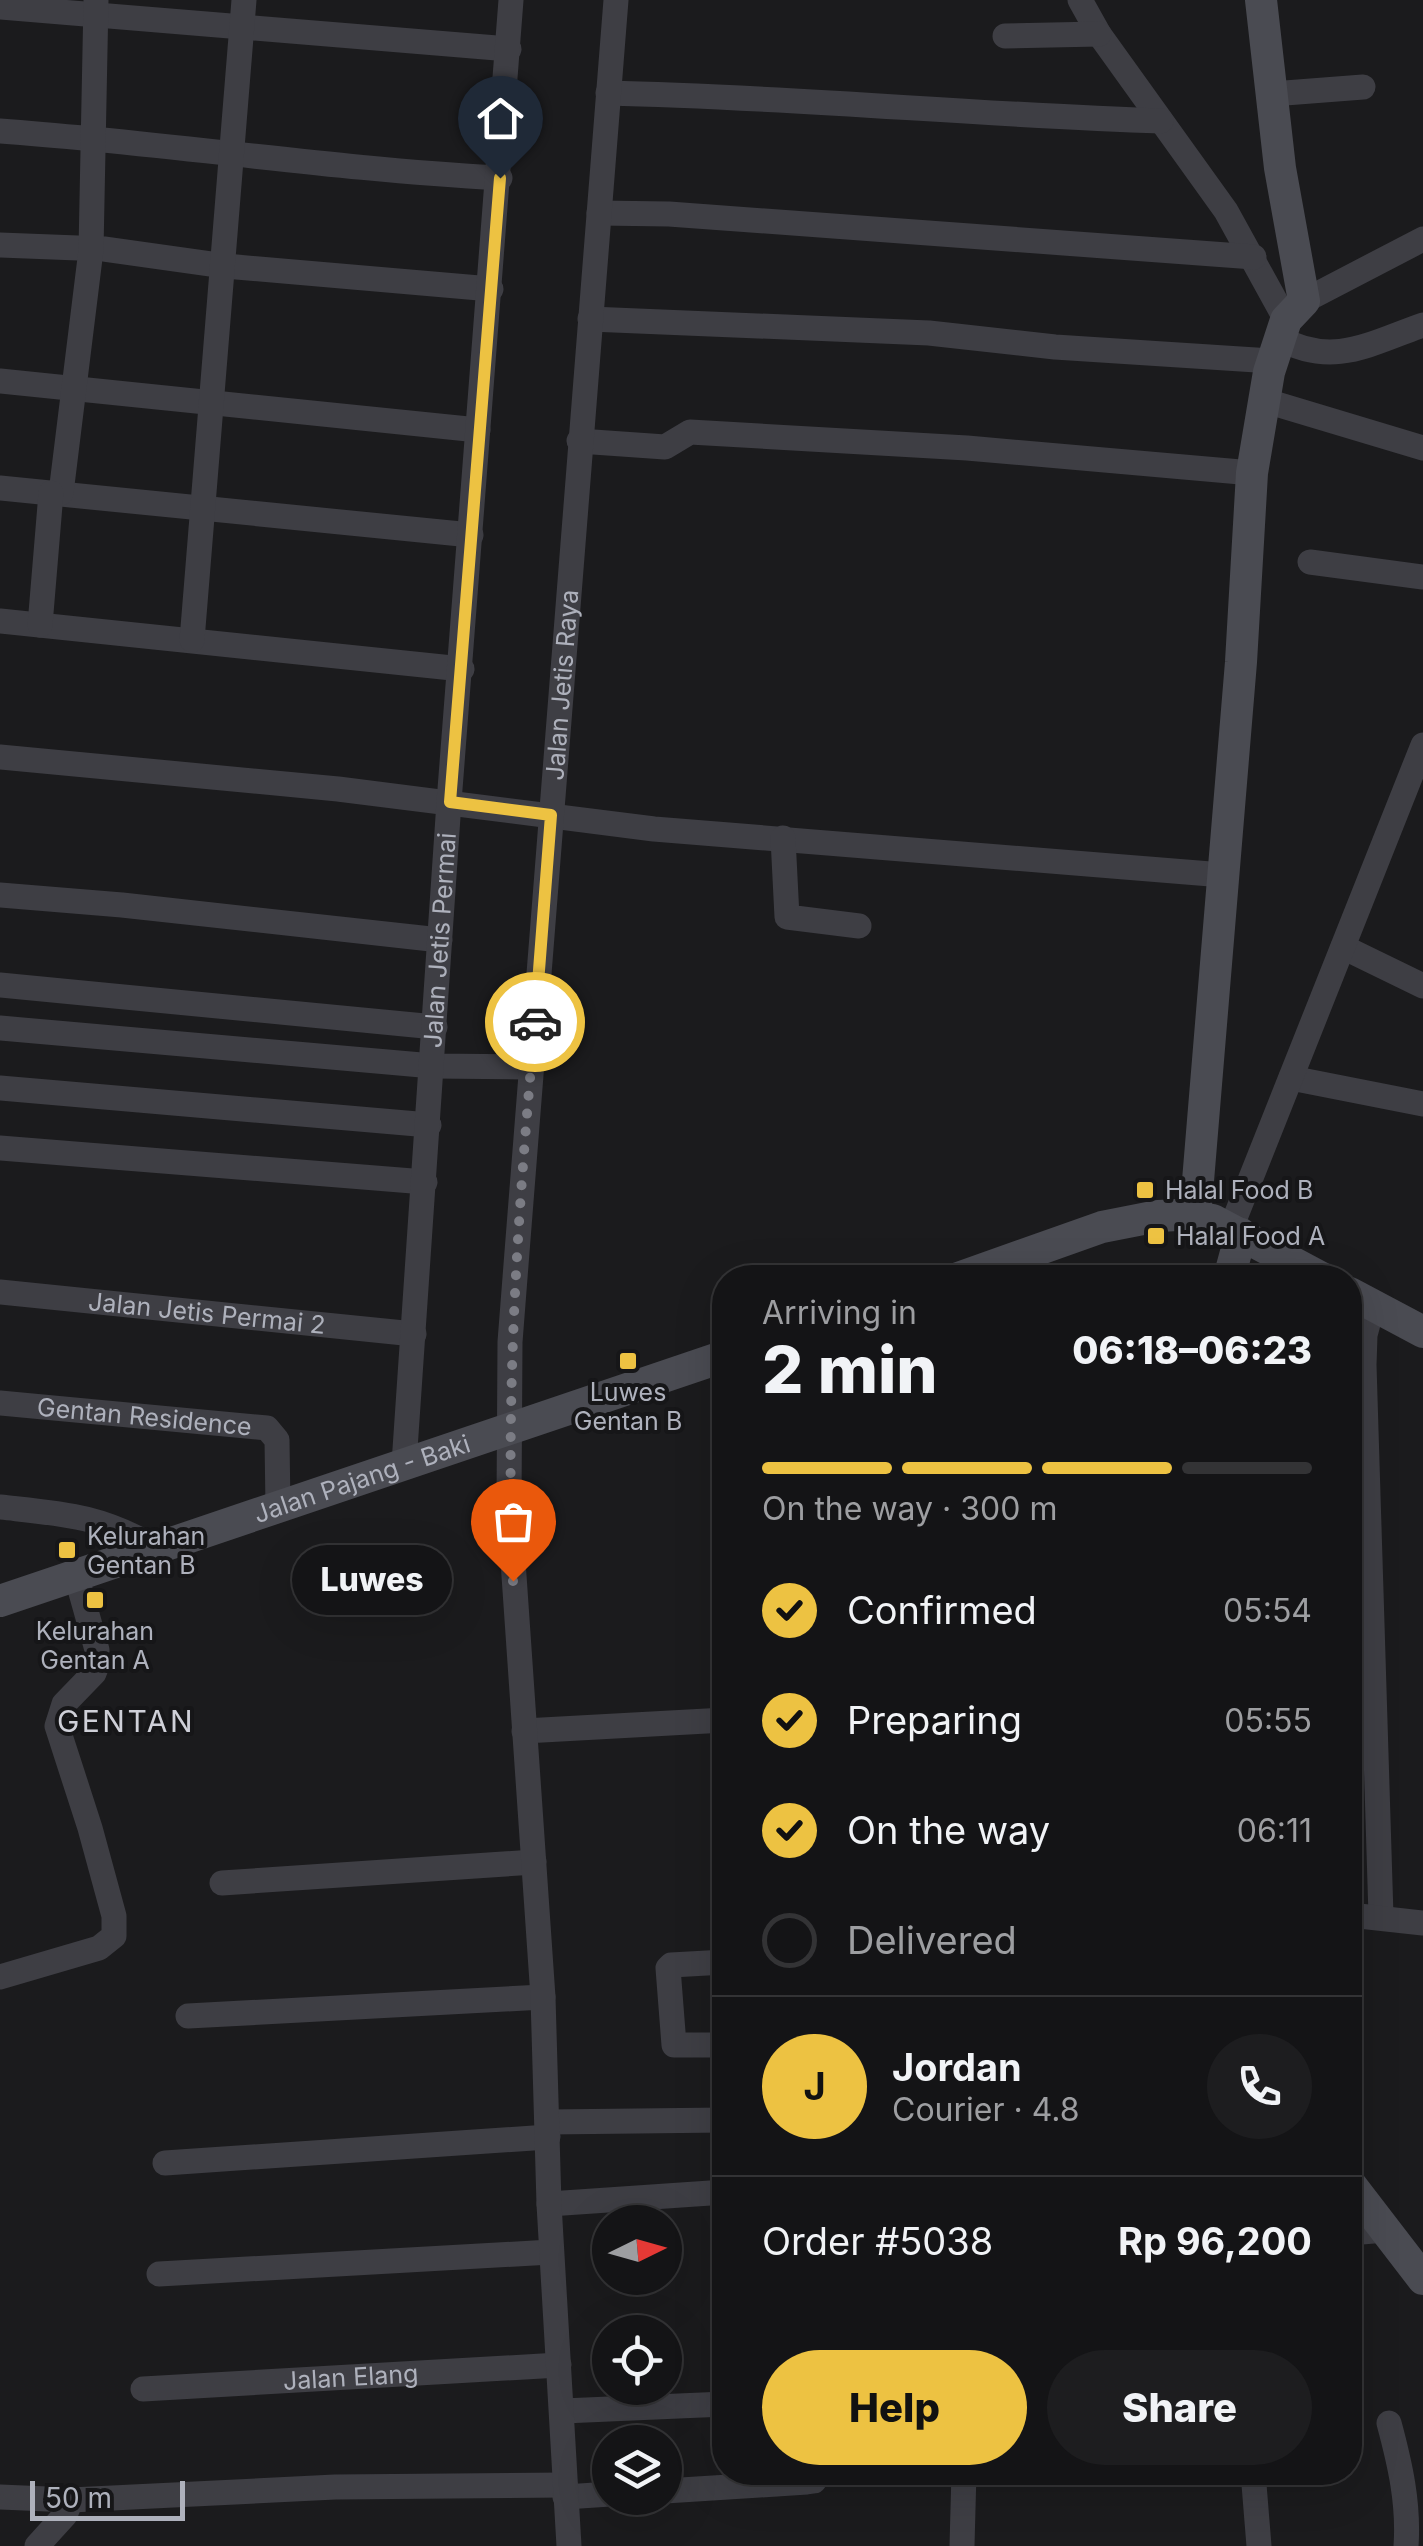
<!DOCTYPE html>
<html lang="en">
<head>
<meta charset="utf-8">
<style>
  :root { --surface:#141416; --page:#1d1d1f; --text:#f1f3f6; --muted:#9d9ea1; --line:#333335; --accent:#edc242 }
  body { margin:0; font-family:Inter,sans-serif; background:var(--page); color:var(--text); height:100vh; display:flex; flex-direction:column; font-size:38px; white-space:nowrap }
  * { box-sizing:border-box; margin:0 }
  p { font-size:32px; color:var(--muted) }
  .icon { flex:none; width:55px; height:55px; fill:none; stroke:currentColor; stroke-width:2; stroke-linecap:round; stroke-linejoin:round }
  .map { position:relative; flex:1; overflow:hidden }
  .sheet { position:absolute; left:712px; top:1265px; width:650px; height:1220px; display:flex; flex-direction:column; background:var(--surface); border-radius:40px; box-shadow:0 10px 40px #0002,0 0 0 2px var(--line) }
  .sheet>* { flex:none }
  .needle { width:65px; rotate:85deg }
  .controls { position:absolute; left:592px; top:2205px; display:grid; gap:20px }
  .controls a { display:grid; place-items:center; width:90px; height:90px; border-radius:50%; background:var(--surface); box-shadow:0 10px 40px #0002,0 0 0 2px var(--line); font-size:50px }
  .scale { position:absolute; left:30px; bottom:25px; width:155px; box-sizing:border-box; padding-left:10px; border:5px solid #aeb1bc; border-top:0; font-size:28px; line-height:35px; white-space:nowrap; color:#aeb1bc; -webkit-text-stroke:8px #161618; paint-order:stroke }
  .pin { position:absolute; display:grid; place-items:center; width:85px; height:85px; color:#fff; margin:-102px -42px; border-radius:50% 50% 50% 0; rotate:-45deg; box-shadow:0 0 10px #0007 }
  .pin .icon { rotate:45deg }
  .courier { position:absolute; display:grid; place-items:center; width:100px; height:100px; margin:-50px; border:8px solid #edc242; border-radius:50%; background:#fff; color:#222; box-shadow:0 2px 12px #0007 }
  .bubble { position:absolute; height:70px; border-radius:35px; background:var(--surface); box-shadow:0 10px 40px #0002,0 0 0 2px var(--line); font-size:32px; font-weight:800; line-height:70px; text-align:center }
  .summary em { font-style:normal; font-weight:800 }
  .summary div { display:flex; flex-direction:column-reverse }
  .summary { display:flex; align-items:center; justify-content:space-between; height:170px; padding:0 50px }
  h1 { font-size:65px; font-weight:800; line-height:75px }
  .bar { display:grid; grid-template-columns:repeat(4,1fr); gap:15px 10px; align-content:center; height:120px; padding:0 50px }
  .bar i { height:12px; border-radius:8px; background:var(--line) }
  .bar .on { background:var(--accent) }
  .bar p { grid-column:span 4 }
  .line { display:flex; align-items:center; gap:25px; padding:0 50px; border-top:2px solid var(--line) }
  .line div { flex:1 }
  .round { display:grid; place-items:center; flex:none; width:105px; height:105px; border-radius:52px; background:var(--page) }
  ol { padding:0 50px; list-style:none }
  li { display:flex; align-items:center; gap:30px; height:110px }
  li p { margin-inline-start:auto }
  li .icon { padding:10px; border-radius:50%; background:var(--accent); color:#111; stroke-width:4 }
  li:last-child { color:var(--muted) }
  li i { width:55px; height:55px; border:5px solid var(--line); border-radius:50% }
  .cta { display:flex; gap:20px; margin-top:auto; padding:20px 50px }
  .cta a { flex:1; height:115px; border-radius:60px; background:var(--accent); color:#111; font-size:40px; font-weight:800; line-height:115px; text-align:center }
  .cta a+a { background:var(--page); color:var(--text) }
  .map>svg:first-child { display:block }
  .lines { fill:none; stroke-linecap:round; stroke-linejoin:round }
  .street { stroke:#3e3e44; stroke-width:25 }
  .secondary { stroke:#4a4b52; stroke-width:32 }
  .done { stroke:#7b7c84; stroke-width:10; stroke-dasharray:0 18 }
  .route { stroke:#edc242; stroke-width:12 }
  .poi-dot { fill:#edc242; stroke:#161618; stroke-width:4 }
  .labels { text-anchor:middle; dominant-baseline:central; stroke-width:8; stroke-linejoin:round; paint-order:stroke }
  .street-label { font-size:25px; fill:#aeb1bc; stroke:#161618 }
  .poi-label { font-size:25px; fill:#aeb1bc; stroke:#161618; text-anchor:start }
  .quarter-label { font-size:30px; letter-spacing:2.5px; fill:#cfd0d8; stroke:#161618 }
</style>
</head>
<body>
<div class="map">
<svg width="1423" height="2546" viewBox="0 0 1423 2546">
  <rect width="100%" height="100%" fill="#1b1b1d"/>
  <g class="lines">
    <!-- street -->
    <g class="street">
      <polyline points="1080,0 1099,34 1226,211 1286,320"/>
      <polyline points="0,7 509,49"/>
      <polyline points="1005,36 1099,34"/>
      <path d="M608,93C793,97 977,115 1161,121"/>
      <polyline points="1272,94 1363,87"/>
      <path d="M0,131C167,143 332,169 500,178"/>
      <polyline points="599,213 669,214 1254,257"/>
      <polyline points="0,245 104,249 225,266 491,289"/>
      <polyline points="1304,301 1423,239"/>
      <polyline points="590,319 929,333 1055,347 1272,361"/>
      <path d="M1279,338C1333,368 1371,343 1423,325"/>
      <polyline points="0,381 478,430"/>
      <polyline points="1263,400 1423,448"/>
      <polyline points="579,441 665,447 690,432 967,448 1252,473"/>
      <polyline points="0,488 471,535"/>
      <polyline points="61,493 91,250 96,0"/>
      <polyline points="1310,562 1423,577"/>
      <polyline points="0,621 462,669"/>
      <polyline points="40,625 51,493"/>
      <polyline points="192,640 244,0"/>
      <polyline points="0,757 338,789 654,829 1223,875"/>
      <polyline points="783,838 787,917 859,926"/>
      <polyline points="0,895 122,905 440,940"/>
      <polyline points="1343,947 1423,986"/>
      <polyline points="0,985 435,1027"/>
      <polyline points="0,1028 433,1066 531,1067"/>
      <polyline points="1291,1078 1423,1104"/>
      <polyline points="0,1088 429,1125"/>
      <polyline points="0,1148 425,1182"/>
      <polyline points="1231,1228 1423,745"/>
      <path id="s1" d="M0,1292L414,1334"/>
      <polyline points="1373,1305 1365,1335 1364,1365 1381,1916"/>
      <path id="s2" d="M0,1403L267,1428L277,1440L278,1507"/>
      <path id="s3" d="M404,1464L449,802L511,0"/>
      <path d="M0,1507C64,1514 98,1515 156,1548"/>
      <polyline points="524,1731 725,1720"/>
      <polyline points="222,1883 534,1862"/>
      <polyline points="1350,1915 1423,1923"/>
      <polyline points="725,1962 671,1965 668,1968 674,2045 725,2045"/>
      <polyline points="0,1977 99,1948 114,1936 114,1916 90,1828 57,1726 64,1704 94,1673 97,1665 97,1650 76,1575"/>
      <polyline points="188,2016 543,1997"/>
      <polyline points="548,2122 725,2120"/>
      <polyline points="165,2163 548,2137"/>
      <polyline points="549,2204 725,2192"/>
      <polyline points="1350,2233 1385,2230"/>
      <polyline points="159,2274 551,2252"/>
      <path id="s4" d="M143,2389L559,2365"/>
      <polyline points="563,2411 725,2404"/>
      <path d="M1389,2423C1400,2464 1409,2503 1406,2546"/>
      <polyline points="1253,2472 1259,2546"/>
      <polyline points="665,2491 807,2482 814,2481 821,2472"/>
      <polyline points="0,2497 71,2500 335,2487 565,2485"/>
      <polyline points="565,2497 610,2494"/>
      <polyline points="37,2546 65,2515 71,2500"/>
      <path id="s5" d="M569,2546L549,2204L543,1997L509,1503L510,1342L517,1252L616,0"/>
      <polyline points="962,2546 964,2472"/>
    </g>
    <!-- secondary -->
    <g class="secondary">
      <polyline points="1195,1217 1241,662 1252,473 1269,372 1286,320 1304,301 1280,168 1261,0"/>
      <polyline points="958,1278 1102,1227 1158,1216 1178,1215 1213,1220 1322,1278"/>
      <polyline points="1229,1278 1241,1234"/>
      <polyline points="1350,1293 1423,1332"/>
      <path id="s6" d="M0,1601L725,1356"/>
      <polyline points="1350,2184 1423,2279"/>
    </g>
  </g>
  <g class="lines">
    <!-- done -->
    <path class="done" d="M513,1581C505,1394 518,1209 535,1022"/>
    <!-- route -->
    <polyline class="route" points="500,178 450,802 551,815 535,1022"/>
  </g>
  <!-- markers -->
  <g class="poi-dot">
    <rect x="1135" y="1180" width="20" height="20" rx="5"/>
    <rect x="1146" y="1226" width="20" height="20" rx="5"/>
    <rect x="618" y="1351" width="20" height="20" rx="5"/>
    <rect x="57" y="1540" width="20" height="20" rx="5"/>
    <rect x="85" y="1590" width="20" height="20" rx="5"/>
  </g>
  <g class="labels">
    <!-- street labels -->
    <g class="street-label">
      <text stroke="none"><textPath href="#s5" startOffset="1865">Jalan Jetis Raya</textPath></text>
      <text stroke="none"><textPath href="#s3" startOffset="525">Jalan Jetis Permai</textPath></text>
      <text stroke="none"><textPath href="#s1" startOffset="208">Jalan Jetis Permai 2</textPath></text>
      <text stroke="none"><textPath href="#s2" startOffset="145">Gentan Residence</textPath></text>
      <text stroke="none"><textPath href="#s6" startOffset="382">Jalan Pajang - Baki</textPath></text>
      <text stroke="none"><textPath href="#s4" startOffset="208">Jalan Elang</textPath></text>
    </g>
    <!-- poi labels -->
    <g class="poi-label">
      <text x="1165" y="1190">Halal Food B</text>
      <text x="1176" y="1236">Halal Food A</text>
      <text x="628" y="1392" text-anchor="middle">Luwes<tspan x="628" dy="29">Gentan B</tspan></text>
      <text x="87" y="1536">Kelurahan<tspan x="87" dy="29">Gentan B</tspan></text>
      <text x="95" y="1631" text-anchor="middle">Kelurahan<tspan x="95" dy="29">Gentan A</tspan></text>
    </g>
    <!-- quarter labels -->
    <g class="quarter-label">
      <text x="126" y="1721">GENTAN</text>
    </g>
  </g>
</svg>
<div class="controls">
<a><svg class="needle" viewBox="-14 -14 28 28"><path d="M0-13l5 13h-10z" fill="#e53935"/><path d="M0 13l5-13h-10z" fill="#9d9ea1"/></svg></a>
<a><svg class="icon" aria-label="locate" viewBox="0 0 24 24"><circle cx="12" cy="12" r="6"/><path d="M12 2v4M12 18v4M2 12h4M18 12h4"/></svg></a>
<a><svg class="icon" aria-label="layers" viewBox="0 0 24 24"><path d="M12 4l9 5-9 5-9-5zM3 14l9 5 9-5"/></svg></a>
</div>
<div class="scale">50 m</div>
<div class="pin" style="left:513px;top:1581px;background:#ea580c"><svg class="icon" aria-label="bag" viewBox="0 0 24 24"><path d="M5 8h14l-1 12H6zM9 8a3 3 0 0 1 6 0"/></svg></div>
<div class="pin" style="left:500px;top:178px;background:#1f2937"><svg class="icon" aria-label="home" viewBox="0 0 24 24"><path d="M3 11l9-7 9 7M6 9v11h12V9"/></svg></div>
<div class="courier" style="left:535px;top:1022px"><svg class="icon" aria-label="car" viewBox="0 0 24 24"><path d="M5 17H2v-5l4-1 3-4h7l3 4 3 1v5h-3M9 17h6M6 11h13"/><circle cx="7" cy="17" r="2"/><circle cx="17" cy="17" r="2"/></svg></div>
<div class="bubble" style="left:292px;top:1545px;width:160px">Luwes</div>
<section class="sheet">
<div class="summary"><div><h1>2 min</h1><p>Arriving in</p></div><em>06:18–06:23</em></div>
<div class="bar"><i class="on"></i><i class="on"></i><i class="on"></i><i></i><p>On the way · 300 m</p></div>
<ol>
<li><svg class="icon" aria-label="check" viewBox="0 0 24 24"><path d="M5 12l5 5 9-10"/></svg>Confirmed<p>05:54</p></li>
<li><svg class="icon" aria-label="check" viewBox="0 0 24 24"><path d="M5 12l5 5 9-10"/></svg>Preparing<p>05:55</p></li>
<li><svg class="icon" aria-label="check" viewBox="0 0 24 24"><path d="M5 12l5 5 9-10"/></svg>On the way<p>06:11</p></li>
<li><i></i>Delivered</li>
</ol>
<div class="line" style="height:180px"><b class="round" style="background:var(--accent);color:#111">J</b><div><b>Jordan</b><p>Courier · 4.8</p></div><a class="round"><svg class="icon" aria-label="phone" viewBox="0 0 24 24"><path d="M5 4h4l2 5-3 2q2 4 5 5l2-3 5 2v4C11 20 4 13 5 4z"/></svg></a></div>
<div class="line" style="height:130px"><div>Order #5038</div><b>Rp 96,200</b></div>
<div class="cta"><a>Help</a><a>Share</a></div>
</section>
</div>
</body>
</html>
